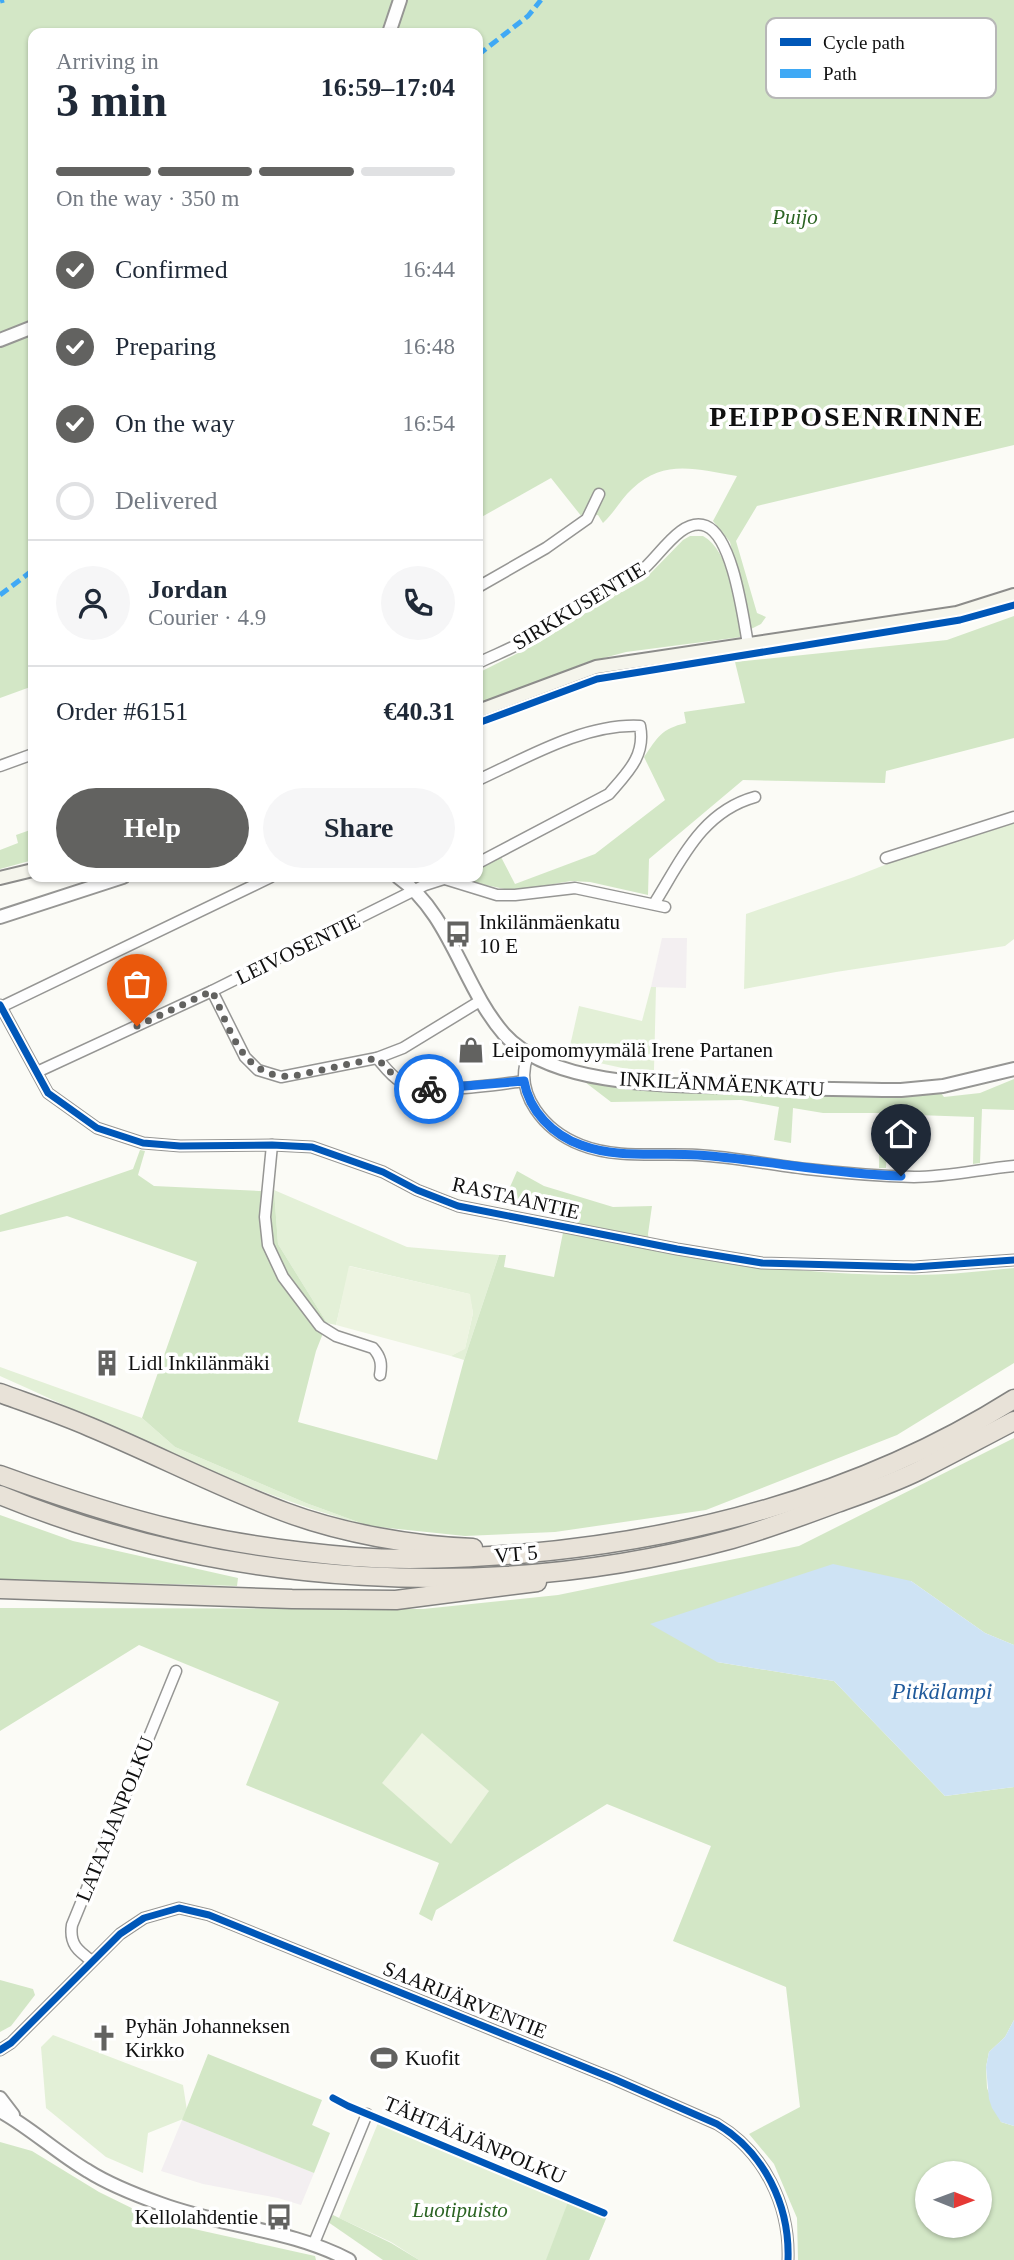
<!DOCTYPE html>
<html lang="en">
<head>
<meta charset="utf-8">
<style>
  :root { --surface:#fff; --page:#f6f6f7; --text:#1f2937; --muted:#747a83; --line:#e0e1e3; --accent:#626260 }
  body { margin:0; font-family:Georgia,serif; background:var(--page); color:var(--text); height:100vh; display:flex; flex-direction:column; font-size:26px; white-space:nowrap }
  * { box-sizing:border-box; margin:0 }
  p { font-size:23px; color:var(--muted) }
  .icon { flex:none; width:38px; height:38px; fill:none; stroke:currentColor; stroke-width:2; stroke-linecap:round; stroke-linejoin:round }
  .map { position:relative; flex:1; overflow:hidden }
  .details { position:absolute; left:28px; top:28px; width:455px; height:854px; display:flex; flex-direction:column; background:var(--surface); border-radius:14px; box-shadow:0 2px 5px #0004 }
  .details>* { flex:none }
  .needle { width:46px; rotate:91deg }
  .controls { position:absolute; left:915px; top:2161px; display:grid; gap:14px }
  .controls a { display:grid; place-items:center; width:77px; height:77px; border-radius:50%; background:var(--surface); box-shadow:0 2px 5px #0004; font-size:35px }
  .pin { position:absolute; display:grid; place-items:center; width:60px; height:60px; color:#fff; margin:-72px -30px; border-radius:50% 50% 50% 0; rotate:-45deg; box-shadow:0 0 7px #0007 }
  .pin .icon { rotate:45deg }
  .courier { position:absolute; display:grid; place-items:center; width:70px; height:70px; margin:-35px; border:5px solid #1a73e8; border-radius:50%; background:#fff; color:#222; box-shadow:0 2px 9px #0007 }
  .headline em { font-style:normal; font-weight:700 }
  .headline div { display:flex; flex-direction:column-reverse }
  .headline { display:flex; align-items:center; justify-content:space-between; height:119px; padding:0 28px }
  h1 { font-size:46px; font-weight:700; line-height:52px }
  .bar { display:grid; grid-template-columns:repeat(4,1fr); gap:10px 7px; align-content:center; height:84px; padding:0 28px }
  .bar i { height:9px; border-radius:5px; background:var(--line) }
  .bar .selected { background:var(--accent) }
  .bar p { grid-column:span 4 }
  .line { display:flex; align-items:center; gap:18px; padding:0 28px; border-top:2px solid var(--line) }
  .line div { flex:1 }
  .round { display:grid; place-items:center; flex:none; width:74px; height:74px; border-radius:37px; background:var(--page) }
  ol { padding:0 28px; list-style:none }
  li { display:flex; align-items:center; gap:21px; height:77px }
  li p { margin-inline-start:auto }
  li .icon { padding:7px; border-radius:50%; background:var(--accent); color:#fff; stroke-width:4 }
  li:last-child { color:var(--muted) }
  li i { width:38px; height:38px; border:4px solid var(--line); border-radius:50% }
  .button { display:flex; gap:14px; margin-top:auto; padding:14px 28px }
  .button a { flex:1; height:80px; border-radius:42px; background:var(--accent); color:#fff; font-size:28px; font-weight:700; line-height:80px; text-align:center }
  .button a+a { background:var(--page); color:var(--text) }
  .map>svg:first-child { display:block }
  .industrial { fill:#f3eff1 }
  .green { fill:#e3f0d7 }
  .forest { fill:#d3e7c6; fill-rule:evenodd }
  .pitch { fill:#edf4e1 }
  .water { fill:#cee3f4 }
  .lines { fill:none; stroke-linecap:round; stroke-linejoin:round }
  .minor-casing { stroke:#969694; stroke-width:13 }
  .tertiary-casing { stroke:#969694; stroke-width:16 }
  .secondary-casing { stroke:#8c8c8a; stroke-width:16 }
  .motorway-casing { stroke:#838381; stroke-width:21 }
  .minor { stroke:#fefefe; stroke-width:10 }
  .tertiary { stroke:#fefefe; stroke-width:12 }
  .secondary { stroke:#f5f5ec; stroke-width:12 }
  .motorway { stroke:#e8e2d8; stroke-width:18 }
  .quiet { stroke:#3fa9f5; stroke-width:5; stroke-dasharray:10 5; stroke-linecap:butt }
  .cycleway-casing { stroke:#fff; stroke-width:11 }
  .cycleway { stroke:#0057b8; stroke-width:7 }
  .done { stroke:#626260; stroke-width:7; stroke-dasharray:0 12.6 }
  .route { stroke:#1a73e8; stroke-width:9 }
  .labels { text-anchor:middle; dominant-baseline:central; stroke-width:7; stroke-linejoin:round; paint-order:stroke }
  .park-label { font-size:21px; font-style:italic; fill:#2b6423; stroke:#fff }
  .street-label { font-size:21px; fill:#101010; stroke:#fff }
  .poi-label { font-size:21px; fill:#101010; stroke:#fff; text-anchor:start }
  .water-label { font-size:23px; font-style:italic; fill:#205a9b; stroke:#fff }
  .district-label { font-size:28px; font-weight:bold; letter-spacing:2px; fill:#101010; stroke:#fff }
  .key { fill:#fff; stroke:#b7b7b7; stroke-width:2 }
  .key-label { font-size:19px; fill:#101010 }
</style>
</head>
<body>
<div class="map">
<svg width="1014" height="2260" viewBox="0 0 1014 2260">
  <rect width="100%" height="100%" fill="#fbfbf6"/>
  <!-- industrial -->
  <g class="industrial">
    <polygon points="662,938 687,938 686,988 651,987"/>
    <polygon points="182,2120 314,2173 301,2205 278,2198 203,2184 161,2171"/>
  </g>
  <!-- green -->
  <g class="green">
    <polygon points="1014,820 1014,939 1005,946 836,972 744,989 746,914 854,877 969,832"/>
    <polygon points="651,987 656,987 654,1070 627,1069 558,1054 570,1046 579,1006 642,1021"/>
    <polygon points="274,1190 407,1247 499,1255 464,1360 451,1356 465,1348 473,1313 469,1294 350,1266 336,1325 327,1323 278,1244"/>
    <path d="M0,1367L142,1418L175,1447L306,1503L369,1526C240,1492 121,1430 0,1376Z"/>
    <polygon points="53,2035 183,2085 188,2117 148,2133 143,2173 106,2157 46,2108 41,2047"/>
    <polygon points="378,2123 607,2216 589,2260 419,2260 391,2242 339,2218"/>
  </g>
  <!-- forest -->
  <g class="forest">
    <path d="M0,0H1014V445L757,506L736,541L757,613L766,617L761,624L751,629L730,542L713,521L737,476C697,470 665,458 632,489C621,499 614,513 603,523L598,515L582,517L551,478L478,519V33H33V686L0,698Z"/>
    <path d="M690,536H703C731,551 735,608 741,637L626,652L585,663L478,704V673L540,642L603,602L644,580L683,540Z"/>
    <path d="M1014,616V738L886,771L885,783L743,780L649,859L648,895L590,882L571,881L513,891L463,880L460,877H478V868L501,857L515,884L595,854L665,800L644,757C658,737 661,729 686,723L684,712L745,703L735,662L947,640Z"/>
    <polygon points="33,829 33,860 0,869 0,850 18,843 16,835"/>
    <polygon points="581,1079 627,1088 824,1093 893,1098 941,1093 944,1097 980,1093 1014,1079 1014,1110 982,1109 980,1163 973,1164 974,1117 888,1114 886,1168 879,1168 880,1113 823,1113 793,1108 791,1143 774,1140 779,1107 741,1100 611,1102"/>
    <path d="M140,1150L145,1151L138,1175L154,1186L259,1191L274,1190L278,1244L327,1323L316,1351L298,1422L437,1460L464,1360L499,1255H506L504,1267L554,1277L566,1218L502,1205L517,1171L544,1186L613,1207L652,1206L648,1234L650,1250C739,1265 827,1276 917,1275C949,1275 982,1271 1014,1268V1363L897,1435L706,1510L555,1532L465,1536L369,1526L306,1503L175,1447L142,1418L197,1262L67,1216L0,1232V1215L133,1169Z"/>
    <path d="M1014,1438V1645L985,1633L911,1581L717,1662L834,1681L945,1796L1014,1787V2020L1005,2037L989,2052L986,2067L987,2088L1001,2122L1014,2126V2260H798L797,2218L774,2164L749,2134L800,2107L786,1987L673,1941L711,1846L607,1804L436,1910L432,1921L419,1914L439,1863L246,1785L279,1702L139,1645L0,1731V1608L423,1609L558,1595L799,1546ZM928,2174H980V2226H928Z"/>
    <polygon points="0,1515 73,1541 238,1578 237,1586 0,1579"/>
    <polygon points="0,1980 33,1989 35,1995 11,2026 0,2032"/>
    <polygon points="208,2054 322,2100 312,2125 330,2133 314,2173 182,2120"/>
    <polygon points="0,2142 32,2151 99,2192 158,2221 315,2256 316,2260 0,2260"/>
    <polygon points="568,2202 607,2216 589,2260 546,2260"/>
    <polygon points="333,2215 391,2243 419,2260 383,2260 328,2222"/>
  </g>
  <!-- pitch -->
  <g class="pitch">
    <polygon points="349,1266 470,1294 473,1313 465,1349 451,1356 336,1325"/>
    <polygon points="422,1733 489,1791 451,1844 382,1783"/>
  </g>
  <!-- water -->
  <g class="water">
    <polygon points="833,1564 911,1581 985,1633 1014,1645 1014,1787 945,1796 834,1681 717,1662 650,1624"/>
    <polygon points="1014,2020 1014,2126 1001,2122 992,2108 989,2099 986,2067 989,2052 1005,2037"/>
  </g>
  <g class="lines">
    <!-- minor casing -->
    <g class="minor-casing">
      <g id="minor">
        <polyline points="478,587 546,548 587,519 599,494"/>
        <path d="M478,663C494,655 511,649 526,640C549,627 571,611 594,598C609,589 626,583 640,572C658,559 681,516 706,526C733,537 743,617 748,644"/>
        <polyline points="0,766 33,754"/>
        <path d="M478,780C526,758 585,723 640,726C646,756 627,773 609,794L478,863"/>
        <polyline points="886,858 1014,817"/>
        <polyline points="445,879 497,895 515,895 575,888 665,907"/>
        <path d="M654,904C681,861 701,812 755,797"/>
        <polyline points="212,991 245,1057 258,1070 281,1077 377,1058 403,1048 480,1001"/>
        <polyline points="0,1005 48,1093 97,1128 143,1143 180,1146 272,1145 312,1147 383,1172 417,1190 458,1206 677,1249 762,1263 914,1267 1014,1260"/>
        <polyline points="1,1007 271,877"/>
        <path d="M528,1055C513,1094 545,1131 581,1145C616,1159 659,1153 697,1155C734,1157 770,1165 807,1169C842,1173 878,1176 914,1177C947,1177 981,1169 1014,1166"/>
        <path d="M377,1058C384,1066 391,1076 400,1081C427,1096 493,1085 524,1081"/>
        <polyline points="37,1072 212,991 425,885 450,877"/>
        <path d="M272,1145L265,1217L268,1245L283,1277L320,1326L336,1336L373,1348C381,1357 382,1364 380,1375"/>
        <path d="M92,1961C78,1951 69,1944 72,1925L176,1671"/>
        <path d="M0,2050L11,2043L120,1934L144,1918L179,1908L209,1915L614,2079L717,2124C764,2152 790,2205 788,2260"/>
        <polyline points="314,2243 367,2114"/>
      </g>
    </g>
    <!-- tertiary casing -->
    <g class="tertiary-casing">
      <g id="tertiary">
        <polyline points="389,33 400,0"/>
        <polyline points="0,340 33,327"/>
        <path d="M398,877C450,913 463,987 504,1034C554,1090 683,1085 753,1087C802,1088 852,1090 901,1090L943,1086L1014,1069"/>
        <polyline points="0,917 123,877"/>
        <polyline points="0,2098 13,2115"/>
        <path d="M0,2111C31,2128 57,2153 88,2171C110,2185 136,2195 161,2204C223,2227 290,2229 349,2260"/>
      </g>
    </g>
    <!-- secondary casing -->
    <g class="secondary-casing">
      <g id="secondary">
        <polyline points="478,711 596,667 957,613 1014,595"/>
        <polyline points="0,878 33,870"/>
      </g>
    </g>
    <!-- motorway casing -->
    <g class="motorway-casing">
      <g id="motorway">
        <path d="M0,1393C30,1404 60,1414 90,1427C155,1454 218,1487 285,1512C341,1533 413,1546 473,1548"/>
        <path d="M0,1475C58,1496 117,1516 177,1530C235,1544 295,1552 355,1557C409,1561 464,1558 519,1554C692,1539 865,1493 1014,1399"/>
        <path d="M0,1495C226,1588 497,1603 732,1539C767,1529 802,1516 837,1503C865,1493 894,1483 920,1470C952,1454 983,1437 1014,1421"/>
        <polyline points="0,1589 292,1599 396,1600 537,1582"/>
      </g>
    </g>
    <!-- minor -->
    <use href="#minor" class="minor"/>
    <!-- tertiary -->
    <use href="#tertiary" class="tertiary"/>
    <!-- secondary -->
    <use href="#secondary" class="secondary"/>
    <!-- motorway -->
    <use href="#motorway" class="motorway"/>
    <!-- quiet -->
    <g class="quiet">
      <polyline points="0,1 4,0"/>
      <polyline points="478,55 528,16 541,0"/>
      <polyline points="0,595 33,570"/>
    </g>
    <!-- cycleway casing -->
    <g class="cycleway-casing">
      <g id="cycleway">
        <polyline points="478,723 597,679 960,620 1014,605"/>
        <polyline points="0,1005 48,1093 97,1128 143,1143 180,1146 272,1145 312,1147 383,1172 417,1190 458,1206 677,1249 762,1263 914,1267 1014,1260"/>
        <path d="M0,2050L11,2043L120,1934L144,1918L179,1908L209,1915L614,2079L717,2124C764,2152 790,2205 788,2260"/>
        <polyline points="333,2098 348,2106 604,2213"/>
      </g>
    </g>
    <!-- cycleway -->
    <use href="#cycleway" class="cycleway"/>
  </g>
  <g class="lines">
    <!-- done -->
    <path class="done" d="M137,1026L212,991C231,1030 242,1080 294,1076L377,1058C392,1075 405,1087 429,1089"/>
    <!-- route -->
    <path class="route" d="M429,1089L524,1081C529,1111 553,1135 581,1145C618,1159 660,1152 698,1155C766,1160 832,1174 901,1176"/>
  </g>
  <!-- icons -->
  <defs>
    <g id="bus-bare" transform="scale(2.1)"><path d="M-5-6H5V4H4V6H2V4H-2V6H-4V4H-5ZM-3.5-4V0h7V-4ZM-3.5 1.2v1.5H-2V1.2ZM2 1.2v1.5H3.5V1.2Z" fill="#626260" stroke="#fff" stroke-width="2.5" paint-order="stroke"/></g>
    <g id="shop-bare" transform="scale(2.1)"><path d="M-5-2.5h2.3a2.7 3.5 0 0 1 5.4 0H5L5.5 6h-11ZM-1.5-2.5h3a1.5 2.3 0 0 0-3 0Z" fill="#626260" stroke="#fff" stroke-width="2.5" paint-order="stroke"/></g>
    <g id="building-bare" transform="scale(2.1)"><path d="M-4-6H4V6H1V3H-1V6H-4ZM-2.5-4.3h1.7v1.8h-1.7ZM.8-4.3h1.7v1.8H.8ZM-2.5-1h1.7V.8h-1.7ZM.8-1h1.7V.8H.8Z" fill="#626260" stroke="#fff" stroke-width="2.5" paint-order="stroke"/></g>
    <g id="church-bare" transform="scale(2.1)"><path d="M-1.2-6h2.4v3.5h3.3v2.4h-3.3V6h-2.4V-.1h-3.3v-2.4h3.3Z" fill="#626260" stroke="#fff" stroke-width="2.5" paint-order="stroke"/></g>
    <g id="stadium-bare" transform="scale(2.1)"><path d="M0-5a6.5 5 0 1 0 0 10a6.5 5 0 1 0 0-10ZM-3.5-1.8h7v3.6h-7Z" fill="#626260" stroke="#fff" stroke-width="2.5" paint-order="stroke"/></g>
  </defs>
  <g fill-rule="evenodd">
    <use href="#bus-bare" x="458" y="934"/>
    <use href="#shop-bare" x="471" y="1050"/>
    <use href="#building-bare" x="107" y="1363"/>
    <use href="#church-bare" x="104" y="2038"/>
    <use href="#stadium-bare" x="384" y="2058"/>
    <use href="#bus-bare" x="279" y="2217"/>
  </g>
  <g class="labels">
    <!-- park labels -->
    <g class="park-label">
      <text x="795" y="217">Puijo</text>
      <text x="460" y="2210">Luotipuisto</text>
    </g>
    <!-- street labels -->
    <g class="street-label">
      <text transform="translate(579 606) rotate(-31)">SIRKKUSENTIE</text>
      <text transform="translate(298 949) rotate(-26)">LEIVOSENTIE</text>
      <text transform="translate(722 1084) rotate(3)">INKILÄNMÄENKATU</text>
      <text transform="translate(516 1198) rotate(13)">RASTAANTIE</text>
      <text transform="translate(516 1554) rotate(-5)">VT 5</text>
      <text transform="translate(115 1819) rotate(-68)">LATAAJANPOLKU</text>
      <text transform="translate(465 2000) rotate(22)">SAARIJÄRVENTIE</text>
      <text transform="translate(475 2140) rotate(23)">TÄHTÄÄJÄNPOLKU</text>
    </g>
    <!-- poi labels -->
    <g class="poi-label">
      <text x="479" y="922">Inkilänmäenkatu<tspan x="479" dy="24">10 E</tspan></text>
      <text x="492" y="1050">Leipomomyymälä Irene Partanen</text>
      <text x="128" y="1363">Lidl Inkilänmäki</text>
      <text x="125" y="2026">Pyhän Johanneksen<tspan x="125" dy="24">Kirkko</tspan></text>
      <text x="405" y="2058">Kuofit</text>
      <text x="258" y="2217" text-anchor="end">Kellolahdentie</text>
    </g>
    <!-- water labels -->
    <g class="water-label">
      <text x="942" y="1691">Pitkälampi</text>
    </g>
    <!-- district labels -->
    <g class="district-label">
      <text x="847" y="416">PEIPPOSENRINNE</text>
    </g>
  </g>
  <!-- legend -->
  <rect x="766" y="18" width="230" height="80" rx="10" class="key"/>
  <rect x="780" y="38" width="31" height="8" fill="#0057b8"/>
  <rect x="780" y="69" width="31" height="9" fill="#3fa9f5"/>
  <g class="key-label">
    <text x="823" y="49">Cycle path</text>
    <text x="823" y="80">Path</text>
  </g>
</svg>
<div class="controls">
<a><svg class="needle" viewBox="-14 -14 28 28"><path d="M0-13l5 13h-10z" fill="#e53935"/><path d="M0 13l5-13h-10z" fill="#747a83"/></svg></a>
</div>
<div class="pin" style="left:137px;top:1026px;background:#ea580c"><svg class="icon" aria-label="bag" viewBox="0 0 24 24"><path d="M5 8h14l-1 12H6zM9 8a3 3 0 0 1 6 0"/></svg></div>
<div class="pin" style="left:901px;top:1176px;background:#1f2937"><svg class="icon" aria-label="home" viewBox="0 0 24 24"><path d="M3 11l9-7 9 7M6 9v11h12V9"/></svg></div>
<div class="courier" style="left:429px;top:1089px"><svg class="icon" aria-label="bike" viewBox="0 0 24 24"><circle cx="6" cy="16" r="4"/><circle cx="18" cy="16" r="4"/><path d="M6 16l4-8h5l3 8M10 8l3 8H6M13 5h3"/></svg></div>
<section class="details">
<div class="headline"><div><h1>3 min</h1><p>Arriving in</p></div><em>16:59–17:04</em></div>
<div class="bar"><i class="selected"></i><i class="selected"></i><i class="selected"></i><i></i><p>On the way · 350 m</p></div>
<ol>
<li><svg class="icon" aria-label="check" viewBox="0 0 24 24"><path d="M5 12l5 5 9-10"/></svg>Confirmed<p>16:44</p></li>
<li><svg class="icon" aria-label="check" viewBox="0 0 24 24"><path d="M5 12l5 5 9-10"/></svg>Preparing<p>16:48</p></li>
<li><svg class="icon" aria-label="check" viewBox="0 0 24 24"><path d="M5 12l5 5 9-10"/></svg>On the way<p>16:54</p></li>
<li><i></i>Delivered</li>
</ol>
<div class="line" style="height:126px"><a class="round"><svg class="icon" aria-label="person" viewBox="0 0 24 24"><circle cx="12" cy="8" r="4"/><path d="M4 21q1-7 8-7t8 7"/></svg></a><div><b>Jordan</b><p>Courier · 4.9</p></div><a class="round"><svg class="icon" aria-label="phone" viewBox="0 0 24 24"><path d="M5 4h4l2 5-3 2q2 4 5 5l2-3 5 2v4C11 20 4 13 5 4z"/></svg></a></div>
<div class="line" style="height:91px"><div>Order #6151</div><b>€40.31</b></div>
<div class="button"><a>Help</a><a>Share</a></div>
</section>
</div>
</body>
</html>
